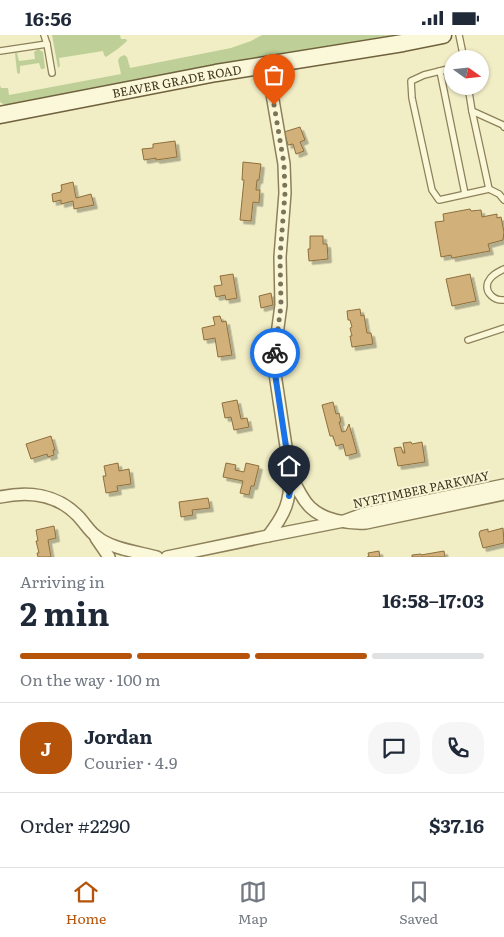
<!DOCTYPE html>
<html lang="en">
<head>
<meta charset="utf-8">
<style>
  :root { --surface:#fff; --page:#f6f6f7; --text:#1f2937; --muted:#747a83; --line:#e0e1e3; --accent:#b45309 }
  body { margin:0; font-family:Literata,serif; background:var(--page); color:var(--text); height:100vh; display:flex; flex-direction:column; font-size:19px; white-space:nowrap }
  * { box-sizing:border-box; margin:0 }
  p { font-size:16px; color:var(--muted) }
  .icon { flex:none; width:28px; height:28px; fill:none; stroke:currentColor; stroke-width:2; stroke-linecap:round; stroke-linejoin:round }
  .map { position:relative; height:522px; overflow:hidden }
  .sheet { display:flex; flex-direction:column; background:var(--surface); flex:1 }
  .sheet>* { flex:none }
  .needle { width:32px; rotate:105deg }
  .controls { position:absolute; left:444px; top:15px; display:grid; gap:10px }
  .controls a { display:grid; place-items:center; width:45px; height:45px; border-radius:50%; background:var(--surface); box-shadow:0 1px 4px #0004; font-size:25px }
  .pin { position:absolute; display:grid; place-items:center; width:42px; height:42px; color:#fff; margin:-51px -21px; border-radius:50% 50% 50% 0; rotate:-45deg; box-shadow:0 0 5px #0007 }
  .pin .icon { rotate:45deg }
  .courier { position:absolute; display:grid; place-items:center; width:50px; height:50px; margin:-25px; border:4px solid #1a73e8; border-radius:50%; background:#fff; color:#222; box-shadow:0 1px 6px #0007 }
  .head em { font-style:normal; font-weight:700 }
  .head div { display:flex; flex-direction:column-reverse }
  .head { display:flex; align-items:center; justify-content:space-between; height:85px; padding:0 20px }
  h1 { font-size:32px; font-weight:700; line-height:38px }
  .bar { display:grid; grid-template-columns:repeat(4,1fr); gap:8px 5px; align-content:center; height:60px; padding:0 20px }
  .bar i { height:6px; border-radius:4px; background:var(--line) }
  .bar .selected { background:var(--accent) }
  .bar p { grid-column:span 4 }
  .line { display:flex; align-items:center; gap:12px; padding:0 20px; border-top:1px solid var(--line) }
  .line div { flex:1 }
  .round { display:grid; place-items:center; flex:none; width:52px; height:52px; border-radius:20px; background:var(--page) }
  .status { display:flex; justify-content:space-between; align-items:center; height:35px; padding:0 25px; background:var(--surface); direction:ltr }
  .status svg { height:14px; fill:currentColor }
  .tabs { display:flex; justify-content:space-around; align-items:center; height:70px; border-top:1px solid var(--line); background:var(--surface); font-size:14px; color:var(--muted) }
  .tabs a { display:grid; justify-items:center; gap:2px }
  .tabs .selected { color:var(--accent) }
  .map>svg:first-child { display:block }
  .green { fill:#bed098 }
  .building { fill:#d1b079; stroke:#8e6f3e; filter:url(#shadow) }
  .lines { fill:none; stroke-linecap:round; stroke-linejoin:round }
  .lane-casing { stroke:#8d805a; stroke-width:8 }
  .street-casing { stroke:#8d805a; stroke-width:14 }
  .secondary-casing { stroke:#6f613d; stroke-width:19 }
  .lane { stroke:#fbf8d9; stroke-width:5.5 }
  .street { stroke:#fbf8d9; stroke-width:11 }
  .secondary { stroke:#fbf8d9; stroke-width:16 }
  .done { stroke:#7c7458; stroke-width:5; stroke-dasharray:0 9 }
  .route { stroke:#1a73e8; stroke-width:6 }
  .labels { text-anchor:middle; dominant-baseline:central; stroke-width:4; stroke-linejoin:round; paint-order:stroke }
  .street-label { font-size:12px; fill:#3d331e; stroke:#f8f5d5 }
</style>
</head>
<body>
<div class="status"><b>16:56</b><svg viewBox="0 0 49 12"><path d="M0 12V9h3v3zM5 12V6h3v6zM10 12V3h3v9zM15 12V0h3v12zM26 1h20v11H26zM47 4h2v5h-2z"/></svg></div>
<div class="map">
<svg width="504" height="522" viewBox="0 0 504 522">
  <defs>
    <filter id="shadow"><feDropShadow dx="3.5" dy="3.5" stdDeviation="0" flood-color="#0004"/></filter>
  </defs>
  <rect width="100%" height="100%" fill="#f1edc5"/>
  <!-- green -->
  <g class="green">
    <polygon points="52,0 120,0 121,4 126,4 127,6 119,13 106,22 104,20 103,16 59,23 60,31 58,33"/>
    <polygon points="262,0 409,0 13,71 5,70 0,67 0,50 1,53 8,53 9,60 121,39 118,25 120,22 124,20 127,22 130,33 231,13 251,6"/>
    <polygon points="38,14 43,17 45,33 43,34 41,34 39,28 20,31 20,38 18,39 17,37 15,18 17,18 19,26 35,24 34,17"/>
  </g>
  <!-- building -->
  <g class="building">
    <polygon points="300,92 305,105 300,107 304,116 296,119 293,109 288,110 284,97"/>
    <polygon points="175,106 177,122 156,125 156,123 144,125 142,114 153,113 153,109"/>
    <polygon points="243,127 261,129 259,145 257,145 256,155 260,155 259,168 253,167 251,186 240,185 244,145 242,145"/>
    <polygon points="73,147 76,163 91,159 94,170 74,174 73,166 61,169 61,165 53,167 52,159 61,157 61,155 62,155 61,150"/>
    <polygon points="470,174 471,176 481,175 482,182 497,179 497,183 501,182 504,197 503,205 488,209 490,216 452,223 451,220 441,222 435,187 444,186 443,179"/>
    <polygon points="310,201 323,201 323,209 327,209 328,224 309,226 308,214 310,214"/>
    <polygon points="233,239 237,263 226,265 225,260 216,262 214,251 222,250 220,241"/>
    <polygon points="470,239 476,266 452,271 446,244"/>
    <polygon points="271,258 273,270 261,273 259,261"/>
    <polygon points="360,274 361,281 364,280 367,298 371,298 373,309 352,312 350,301 352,301 350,293 352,292 350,285 348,285 347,276"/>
    <polygon points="220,281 222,287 226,286 232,320 218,322 215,303 204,305 202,293 215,290 213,282"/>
    <polygon points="237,365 241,384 247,383 249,392 234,395 231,382 225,383 222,368"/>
    <polygon points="333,367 336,379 339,378 341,387 339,387 342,397 346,396 349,389 357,418 346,421 343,409 336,411 333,401 330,401 322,370"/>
    <polygon points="51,401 55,415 53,415 54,420 48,422 47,419 31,424 26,409"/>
    <polygon points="411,407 412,409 422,407 425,427 398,431 394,413 401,412 403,418 405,418 403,408"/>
    <polygon points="118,428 119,436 129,434 131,449 117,451 118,456 106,458 103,441 106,441 104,431"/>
    <polygon points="226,428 236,430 235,435 244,437 246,428 259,431 254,451 251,451 249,460 240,458 243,446 223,442"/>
    <polygon points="208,463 210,473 192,475 193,480 181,482 179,467"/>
    <polygon points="54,491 56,503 48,505 51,522 38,522 37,518 39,518 36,506 38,506 36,495"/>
    <polygon points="503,493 504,508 483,513 479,499 480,496 488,494 488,497"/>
    <polygon points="379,516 380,522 367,522 369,522 368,518"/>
    <polygon points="444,516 445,522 412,522 412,520 421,519 421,520"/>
  </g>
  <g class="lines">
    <!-- lane casing -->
    <g class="lane-casing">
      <g id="lane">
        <polyline points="44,0 47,9 52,38"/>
        <polyline points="459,0 464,24"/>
        <polyline points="0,16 47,9"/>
        <polyline points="452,33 424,40 411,46 412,63 432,155 439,165 489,154 499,159 504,165"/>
        <polyline points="440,36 465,159"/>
        <polyline points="468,51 472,76 503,90 504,92"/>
        <polyline points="472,76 489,154"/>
        <path d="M504,234C498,237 491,240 488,247C484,258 495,266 504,265"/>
        <polyline points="468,305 504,293"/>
      </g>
    </g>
    <!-- street casing -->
    <g class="street-casing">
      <g id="street">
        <path d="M267,30L284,129L285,158L280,222L281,270L274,322V332L290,438C291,466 285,479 268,501"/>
        <path d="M292,442C297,453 302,464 310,472C323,485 348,489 366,488L504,459"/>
        <path d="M0,462C28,456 57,459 78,481C84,487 89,496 96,501C111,514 138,517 157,522"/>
        <polyline points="96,503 109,522"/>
        <polyline points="167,522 268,501 344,486 363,479 504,450"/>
      </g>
    </g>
    <!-- secondary casing -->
    <g class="secondary-casing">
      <g id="secondary">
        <path id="s1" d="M0,80L216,38L403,8L443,0"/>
      </g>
    </g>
    <!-- lane -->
    <use href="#lane" class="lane"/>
    <!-- street -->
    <use href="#street" class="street"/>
    <!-- secondary -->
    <use href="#secondary" class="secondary"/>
  </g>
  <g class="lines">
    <!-- done -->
    <polyline class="done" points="274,70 284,129 285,158 280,222 281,270 275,318"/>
    <!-- route -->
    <polyline class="route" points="275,318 274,332 290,438 291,452 289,461"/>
  </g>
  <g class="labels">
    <!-- street labels -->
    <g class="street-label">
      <text stroke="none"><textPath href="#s1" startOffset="180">BEAVER GRADE ROAD</textPath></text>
      <text transform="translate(421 454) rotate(-12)">NYETIMBER PARKWAY</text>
    </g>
  </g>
</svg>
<div class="controls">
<a><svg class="needle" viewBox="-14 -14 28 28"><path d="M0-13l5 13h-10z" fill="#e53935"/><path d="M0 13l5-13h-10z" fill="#747a83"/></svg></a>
</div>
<div class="pin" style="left:274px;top:70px;background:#ea580c"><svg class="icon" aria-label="bag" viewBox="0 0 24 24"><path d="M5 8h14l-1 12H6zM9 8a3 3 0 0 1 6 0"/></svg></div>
<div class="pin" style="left:289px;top:461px;background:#1f2937"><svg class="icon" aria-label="home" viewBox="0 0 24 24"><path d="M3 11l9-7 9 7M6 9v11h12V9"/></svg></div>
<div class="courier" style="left:275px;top:318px"><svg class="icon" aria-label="bike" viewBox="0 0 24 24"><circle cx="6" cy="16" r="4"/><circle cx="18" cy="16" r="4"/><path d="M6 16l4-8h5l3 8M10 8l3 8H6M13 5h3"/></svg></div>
</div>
<section class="sheet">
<div class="head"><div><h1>2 min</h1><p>Arriving in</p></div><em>16:58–17:03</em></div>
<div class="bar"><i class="selected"></i><i class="selected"></i><i class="selected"></i><i></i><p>On the way · 100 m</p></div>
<div class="line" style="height:90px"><b class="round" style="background:var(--accent);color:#fff">J</b><div><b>Jordan</b><p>Courier · 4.9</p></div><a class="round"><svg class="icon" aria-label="chat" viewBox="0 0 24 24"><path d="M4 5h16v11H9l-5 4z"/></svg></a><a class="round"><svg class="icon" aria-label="phone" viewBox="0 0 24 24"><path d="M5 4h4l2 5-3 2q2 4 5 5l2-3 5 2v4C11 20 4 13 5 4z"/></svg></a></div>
<div class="line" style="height:65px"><div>Order #2290</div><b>$37.16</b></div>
</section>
<nav class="tabs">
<a class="selected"><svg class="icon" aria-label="home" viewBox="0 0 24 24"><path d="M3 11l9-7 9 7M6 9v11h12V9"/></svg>Home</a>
<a><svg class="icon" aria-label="map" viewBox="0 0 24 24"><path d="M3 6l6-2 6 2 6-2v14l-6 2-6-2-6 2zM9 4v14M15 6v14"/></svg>Map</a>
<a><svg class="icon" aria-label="saved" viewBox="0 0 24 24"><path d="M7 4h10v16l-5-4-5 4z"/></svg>Saved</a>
</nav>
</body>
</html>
